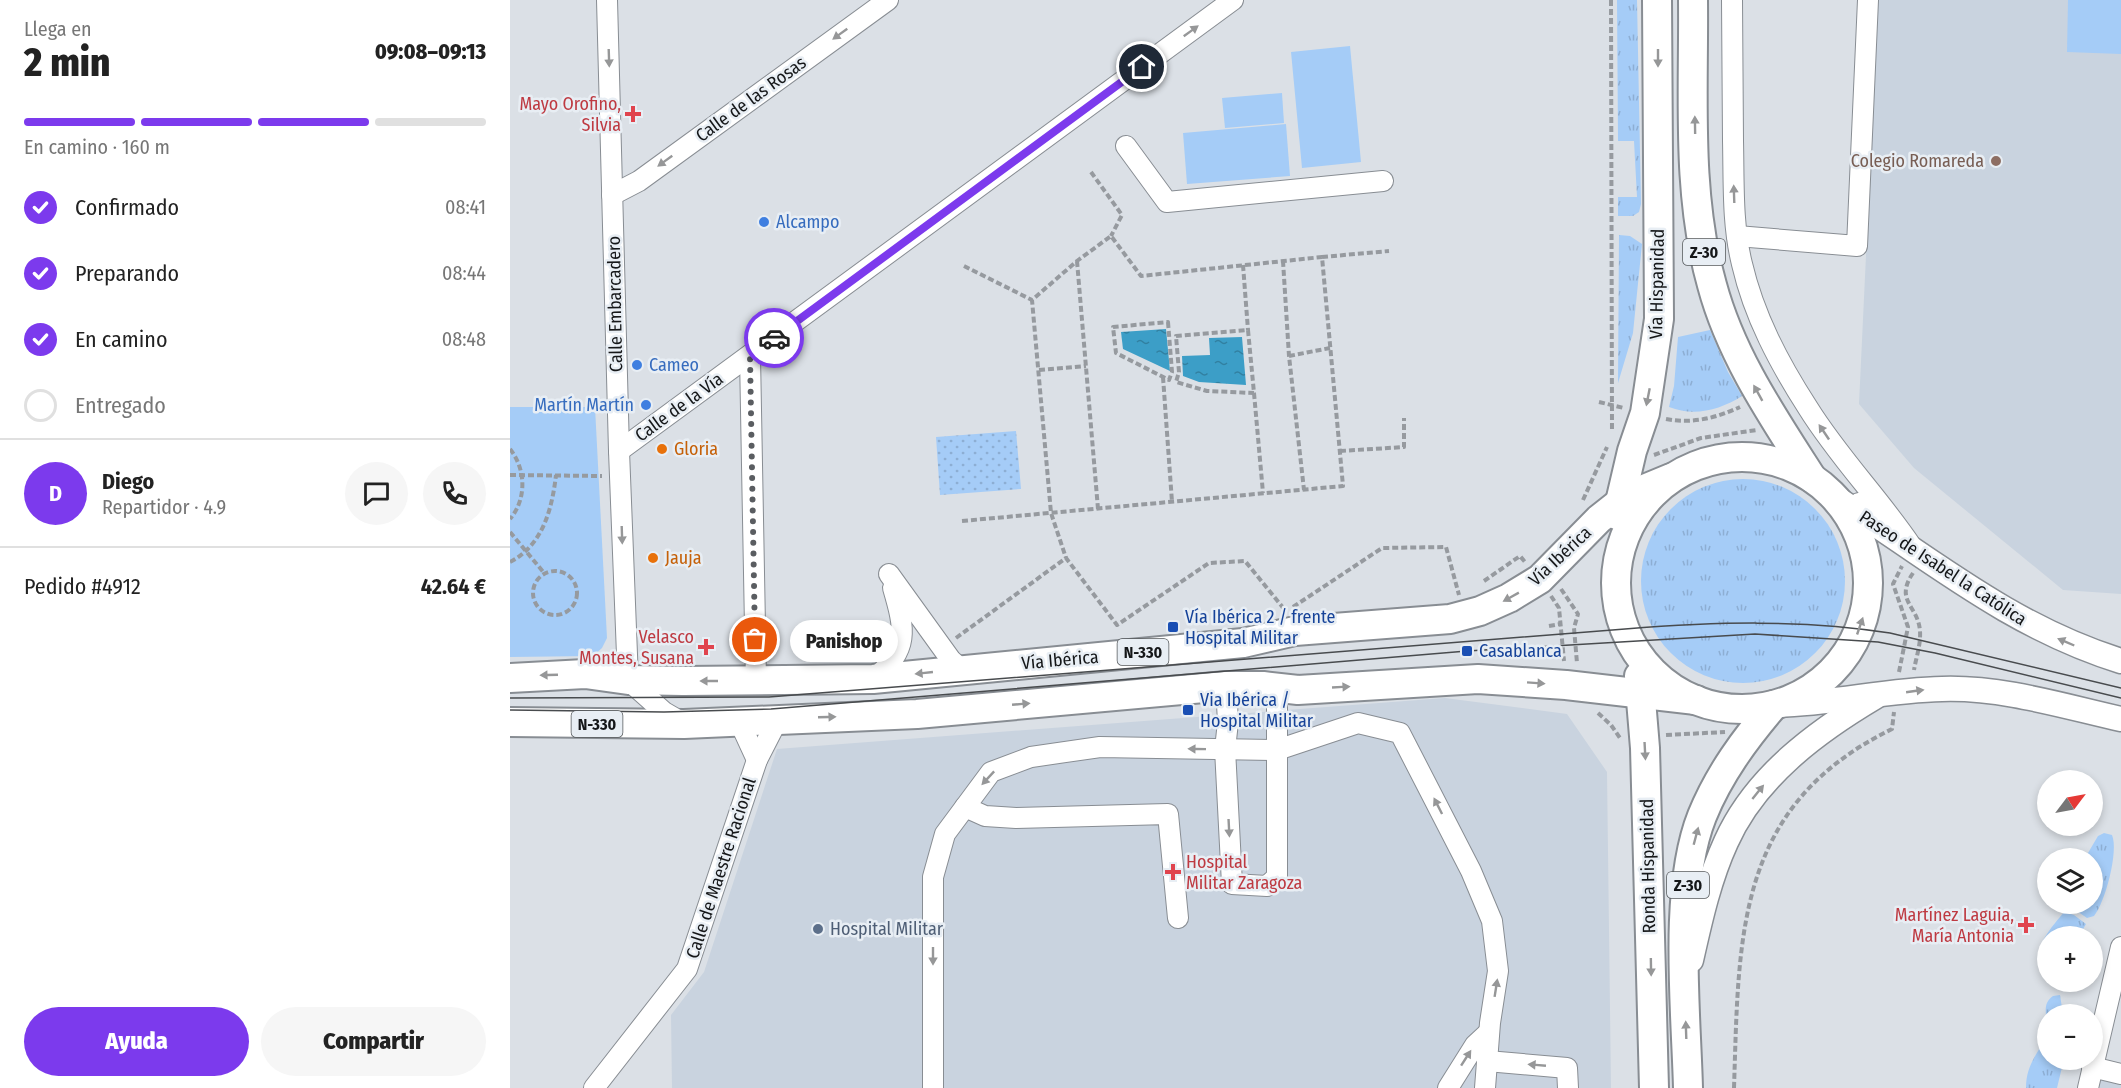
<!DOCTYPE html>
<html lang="es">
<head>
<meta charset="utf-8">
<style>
  :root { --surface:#fff; --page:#f6f6f6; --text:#222; --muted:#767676; --line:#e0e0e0; --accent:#7c3aed }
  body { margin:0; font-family:"Fira Sans Condensed",sans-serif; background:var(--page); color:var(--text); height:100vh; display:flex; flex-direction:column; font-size:22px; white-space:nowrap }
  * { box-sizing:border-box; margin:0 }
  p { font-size:20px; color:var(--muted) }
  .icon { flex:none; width:33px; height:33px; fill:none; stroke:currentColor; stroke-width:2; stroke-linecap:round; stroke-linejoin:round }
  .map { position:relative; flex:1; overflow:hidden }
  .drawer { display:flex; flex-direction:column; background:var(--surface); width:510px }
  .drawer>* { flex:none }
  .needle { width:39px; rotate:58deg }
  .controls { position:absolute; left:1527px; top:770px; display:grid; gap:12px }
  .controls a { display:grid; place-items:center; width:66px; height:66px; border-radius:50%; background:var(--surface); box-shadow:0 3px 9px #0003; font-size:30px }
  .pin { position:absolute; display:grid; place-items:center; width:51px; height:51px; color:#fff; margin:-26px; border:3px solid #fff; border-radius:50%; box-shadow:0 2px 6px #0007 }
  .courier { position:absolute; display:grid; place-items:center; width:60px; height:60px; margin:-30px; border:4px solid #7c3aed; border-radius:50%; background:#fff; color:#222; box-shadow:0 2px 8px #0007 }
  .bubble { position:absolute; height:42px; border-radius:21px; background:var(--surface); box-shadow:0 3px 9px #0003; font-size:20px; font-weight:800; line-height:42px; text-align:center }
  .headline em { font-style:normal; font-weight:800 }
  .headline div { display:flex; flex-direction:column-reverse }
  .headline { display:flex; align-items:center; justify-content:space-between; height:102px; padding:0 24px }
  h1 { font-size:39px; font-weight:800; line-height:45px }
  .bar { display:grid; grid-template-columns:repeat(4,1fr); gap:9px 6px; align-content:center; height:72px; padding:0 24px }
  .bar i { height:8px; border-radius:4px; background:var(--line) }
  .bar .selected { background:var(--accent) }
  .bar p { grid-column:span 4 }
  .line { display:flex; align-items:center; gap:15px; padding:0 24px; border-top:2px solid var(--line) }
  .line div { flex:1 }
  .round { display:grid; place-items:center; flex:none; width:63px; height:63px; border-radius:32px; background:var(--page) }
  ol { padding:0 24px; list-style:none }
  li { display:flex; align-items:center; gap:18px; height:66px }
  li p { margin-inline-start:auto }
  li .icon { padding:6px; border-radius:50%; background:var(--accent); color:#fff; stroke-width:4 }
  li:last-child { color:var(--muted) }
  li i { width:33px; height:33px; border:3px solid var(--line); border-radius:50% }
  .primary-button { display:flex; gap:12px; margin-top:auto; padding:12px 24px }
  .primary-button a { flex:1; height:69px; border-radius:36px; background:var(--accent); color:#fff; font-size:24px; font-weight:800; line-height:69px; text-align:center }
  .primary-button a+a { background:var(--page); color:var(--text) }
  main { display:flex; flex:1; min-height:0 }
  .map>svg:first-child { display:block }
  .built { fill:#c9d3df }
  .grass { fill:url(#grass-tufts) }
  .park { fill:url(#park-dots) }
  .garden { fill:#a5ccf7 }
  .water { fill:url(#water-ripples) }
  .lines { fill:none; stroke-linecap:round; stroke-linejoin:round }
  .minor-casing { stroke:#888d93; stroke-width:22 }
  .major-casing { stroke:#888d93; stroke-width:27 }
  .highway-casing { stroke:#888d93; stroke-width:32 }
  .path { stroke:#969a9f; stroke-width:4; stroke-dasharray:6 3; stroke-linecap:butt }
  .minor { stroke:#fff; stroke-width:20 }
  .major { stroke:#fff; stroke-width:24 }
  .highway { stroke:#fff; stroke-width:28 }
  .tram { stroke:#484b4e; stroke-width:1.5 }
  .oneway { fill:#969798 }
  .done { stroke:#5a5d61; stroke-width:6; stroke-dasharray:0 10.8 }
  .route { stroke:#7c3aed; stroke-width:8 }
  .health-dot { fill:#e0444e; stroke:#e8eef4; stroke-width:2 }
  .education-dot { fill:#8d6e63; stroke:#e8eef4; stroke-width:2 }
  .shop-dot { fill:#3f7fe0; stroke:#e8eef4; stroke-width:2 }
  .food-dot { fill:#e8710a; stroke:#e8eef4; stroke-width:2 }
  .transit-dot { fill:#1a4fb4; stroke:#e8eef4; stroke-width:2 }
  .service-dot { fill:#5c6f8a; stroke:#e8eef4; stroke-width:2 }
  .labels { text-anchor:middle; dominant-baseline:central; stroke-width:5; stroke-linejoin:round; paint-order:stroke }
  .shield { fill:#e8eef4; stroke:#54585b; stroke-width:1.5 }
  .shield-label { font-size:16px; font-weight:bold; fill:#151719 }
  .street-label { font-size:18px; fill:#151719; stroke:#e8eef4 }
  .health-label { font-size:18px; fill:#be3a42; stroke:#e8eef4; text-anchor:end }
  .education-label { font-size:18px; fill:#785e54; stroke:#e8eef4; text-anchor:end }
  .shop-label { font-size:18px; fill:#366cbe; stroke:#e8eef4; text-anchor:start }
  .food-label { font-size:18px; fill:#c56008; stroke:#e8eef4; text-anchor:start }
  .transit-label { font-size:18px; fill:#164399; stroke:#e8eef4; text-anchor:start }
  .service-label { font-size:18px; fill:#4e5e75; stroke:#e8eef4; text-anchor:start }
</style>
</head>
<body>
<main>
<section class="drawer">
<div class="headline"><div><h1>2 min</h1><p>Llega en</p></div><em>09:08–09:13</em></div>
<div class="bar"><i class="selected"></i><i class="selected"></i><i class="selected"></i><i></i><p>En camino · 160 m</p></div>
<ol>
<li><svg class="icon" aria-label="check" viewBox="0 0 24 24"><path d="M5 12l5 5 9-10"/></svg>Confirmado<p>08:41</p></li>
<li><svg class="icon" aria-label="check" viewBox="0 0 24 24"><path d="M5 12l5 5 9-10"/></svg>Preparando<p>08:44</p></li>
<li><svg class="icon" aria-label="check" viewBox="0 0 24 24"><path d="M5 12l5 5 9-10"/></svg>En camino<p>08:48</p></li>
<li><i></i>Entregado</li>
</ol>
<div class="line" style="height:108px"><b class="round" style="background:var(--accent);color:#fff">D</b><div><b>Diego</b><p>Repartidor · 4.9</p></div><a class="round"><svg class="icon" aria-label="chat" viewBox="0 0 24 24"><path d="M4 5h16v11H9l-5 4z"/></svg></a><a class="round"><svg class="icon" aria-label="phone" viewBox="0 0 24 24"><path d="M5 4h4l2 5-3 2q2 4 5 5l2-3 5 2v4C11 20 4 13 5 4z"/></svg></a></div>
<div class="line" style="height:78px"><div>Pedido #4912</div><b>42.64 €</b></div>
<div class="primary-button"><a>Ayuda</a><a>Compartir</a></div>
</section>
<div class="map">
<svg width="1611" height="1088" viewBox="0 0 1611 1088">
  <defs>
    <pattern id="grass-tufts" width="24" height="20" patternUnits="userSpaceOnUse" patternTransform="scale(1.5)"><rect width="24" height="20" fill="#a5ccf7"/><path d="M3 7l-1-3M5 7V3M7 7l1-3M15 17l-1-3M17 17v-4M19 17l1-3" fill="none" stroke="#8daed3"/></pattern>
    <pattern id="park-dots" width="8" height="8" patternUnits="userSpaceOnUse" patternTransform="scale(1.5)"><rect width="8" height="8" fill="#a5ccf7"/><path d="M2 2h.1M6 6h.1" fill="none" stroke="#8daed3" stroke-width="1.8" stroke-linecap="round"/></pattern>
    <pattern id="water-ripples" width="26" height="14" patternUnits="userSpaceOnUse" patternTransform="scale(1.5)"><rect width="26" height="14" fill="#3c9ec7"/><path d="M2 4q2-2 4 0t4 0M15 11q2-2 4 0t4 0" fill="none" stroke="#3180a1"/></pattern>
  </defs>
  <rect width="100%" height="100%" fill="#dbe0e6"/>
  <!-- built -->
  <g class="built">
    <polygon points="1368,0 1611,0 1611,594 1553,590 1404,468 1349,404"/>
    <polygon points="935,698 1057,714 1097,772 1101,1088 162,1088 161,1015 194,972 267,749"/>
    <polygon points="1587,1077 1611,1082 1611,1088 1584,1088"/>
  </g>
  <!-- grass -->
  <g class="grass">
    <polygon points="1107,0 1127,0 1131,204 1129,212 1123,216 1108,216 1108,197 1127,197 1124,141 1108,141"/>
    <polygon points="1109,235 1120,236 1132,244 1123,333 1108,383"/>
    <path d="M1200,330L1218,372L1232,396C1210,410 1184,417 1159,407L1164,386L1168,337Z"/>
    <circle cx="1233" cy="581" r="102"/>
    <path d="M1594,833L1602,835C1609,851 1595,903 1584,916L1577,918L1558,905L1559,903H1582V858H1575L1588,836Z"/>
    <path d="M1554,912L1564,915L1576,924L1569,936H1538L1537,975L1530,969C1521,949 1542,927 1554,912Z"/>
    <path d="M1550,995L1553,1014H1538V1059H1554L1547,1088H1516C1516,1060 1533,1051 1536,1031C1539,1018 1530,1005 1543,996Z"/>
  </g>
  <!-- park -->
  <polygon class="park" points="506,431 511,489 430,495 426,437"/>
  <!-- garden -->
  <g class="garden">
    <polygon points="1558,0 1611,0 1611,54 1557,52"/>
    <polygon points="840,46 851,162 792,168 781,52"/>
    <polygon points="772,93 774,123 715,128 712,98"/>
    <polygon points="776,124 780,176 677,184 673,133"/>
    <polygon points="0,407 85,407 97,638 92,648 83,656 0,657"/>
  </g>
  <!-- water -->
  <g class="water">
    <polygon points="656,329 660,371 613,349 611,332"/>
    <polygon points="732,337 736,385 689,382 673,376 672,356 700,355 699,338"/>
  </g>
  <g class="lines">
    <!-- minor casing -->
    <g class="minor-casing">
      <g id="minor">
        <polyline points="97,0 109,451 118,680 154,712 173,723"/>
        <path d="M1222,0C1222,47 1223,94 1223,141C1224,182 1222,224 1232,264C1244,316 1269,363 1298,408C1329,458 1370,499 1402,547"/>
        <polyline points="616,146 657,202 873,181"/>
        <polyline points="102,195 129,181 378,0"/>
        <polyline points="1227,236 1347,246 1358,0"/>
        <polyline points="240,356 246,681"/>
        <polyline points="109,451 723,0"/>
        <polyline points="1349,503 1353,548"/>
        <polyline points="379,574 441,660 451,669"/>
        <path d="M363,679C400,651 395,629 383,588"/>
        <polyline points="716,686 718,722 715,749 722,884 757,886 767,877 767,750 848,723 890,733 961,871 982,921 988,971 980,1023 975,1088"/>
        <polyline points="229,721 247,760"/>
        <polyline points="455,807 475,816 506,818 658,814 668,918"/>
        <polyline points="977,1061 1057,1068 1058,1088"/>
        <polyline points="1582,1067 1611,1074"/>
        <polyline points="84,1088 177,969 247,760 268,719"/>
        <polyline points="423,1088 423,877 435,834 481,772 521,757 590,747 767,750 767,688"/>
        <polyline points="938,1088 965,1045 979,1032"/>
        <polyline points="1578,1088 1611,947"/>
      </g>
    </g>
    <!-- major casing -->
    <g class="major-casing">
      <g id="major">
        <path d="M1323,496C1419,558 1501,627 1611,661"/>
        <path d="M1264,705C1322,704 1376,690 1432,689C1492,687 1553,706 1611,719"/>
        <path d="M1181,960C1190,920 1199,879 1216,842C1245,777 1306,732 1365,697"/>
      </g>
    </g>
    <!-- highway casing -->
    <g class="highway-casing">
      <g id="highway">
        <path d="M1183,0C1184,95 1176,193 1202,285C1221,356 1263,417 1302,478"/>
        <circle cx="1232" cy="583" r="126"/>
        <polyline points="1107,515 1122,451 1135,413 1149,319 1147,0"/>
        <polyline points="1129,676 1135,748 1144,1088"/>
        <polyline points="0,678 75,674 118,680 173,681 363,679 733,643 785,631 940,619 970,611 999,598 1030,579 1089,519 1108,504 1132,490 1161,478"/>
        <polyline points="0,722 174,724 407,714 716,686 753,686 788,690 968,679 1056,685 1186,700"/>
        <path d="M1178,1088C1176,1009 1163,889 1192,816C1209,774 1235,739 1264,705"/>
      </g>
    </g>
    <!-- path -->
    <g class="path">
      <polyline points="1101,0 1102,431"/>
      <polyline points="581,172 612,215 601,236"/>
      <polyline points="812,257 879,251"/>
      <polyline points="567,261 588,509"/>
      <polyline points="773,261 779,356 794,490"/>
      <polyline points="733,265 738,330"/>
      <polyline points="454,266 522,300"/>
      <polygon points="658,322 662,372 659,380 606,353 603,327"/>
      <polygon points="738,330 744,393 697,391 666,382 669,372 666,336"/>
      <polyline points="779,356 820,348"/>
      <polyline points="529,370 576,366"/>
      <polyline points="653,377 662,502"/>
      <polyline points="744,393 753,493"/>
      <polyline points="1089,402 1114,408"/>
      <path d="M1156,419C1183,424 1206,418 1230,407"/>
      <path d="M0,449C16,469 17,499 0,519"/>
      <polyline points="830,451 894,447 894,418"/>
      <polyline points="1144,455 1191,438 1247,430"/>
      <polyline points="0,475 92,476"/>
      <polyline points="1073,500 1097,447"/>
      <polyline points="452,521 833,486 812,257 631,276 601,236 567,261 522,300 541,513 556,558"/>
      <polyline points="0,532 35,574"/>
      <path d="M0,562C33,545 42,509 46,475"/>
      <circle cx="45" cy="593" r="22"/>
      <path d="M1403,573C1384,601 1408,605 1410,631C1411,644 1406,658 1404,670"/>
      <polyline points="974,581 1010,556 1015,562"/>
      <polyline points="1051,589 1068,614 1064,628 1067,663"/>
      <polyline points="1041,596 1049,608 1054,661"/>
      <polyline points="783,607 872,548 936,547 949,595"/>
      <polyline points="1039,626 1050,624"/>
      <polyline points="446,638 556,558 607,625 699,563 735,561 775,610"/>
      <polyline points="1042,656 1053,655"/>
      <polyline points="1389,672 1398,627 1383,584 1392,566"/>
      <polyline points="1088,713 1101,725 1110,738"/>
      <polyline points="1156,735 1215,732"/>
      <path d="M1224,1088C1229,935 1225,806 1382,729L1384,712"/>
    </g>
    <!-- minor -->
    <use href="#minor" class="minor"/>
    <!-- major -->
    <use href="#major" class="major"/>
    <!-- highway -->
    <use href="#highway" class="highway"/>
    <!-- tram -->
    <g class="tram">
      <path d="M0,698L259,697L1115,629C1204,622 1291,619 1380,633L1611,688"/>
      <polyline points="0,710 154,712 261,709 957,651 1245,634 1368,642 1425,653 1611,698"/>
    </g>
  </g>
  <!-- one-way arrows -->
  <defs><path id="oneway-solid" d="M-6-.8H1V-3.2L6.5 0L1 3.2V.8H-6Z" transform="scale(1.5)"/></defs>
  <g class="oneway">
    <use href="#oneway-solid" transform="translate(681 31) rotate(-36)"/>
    <use href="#oneway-solid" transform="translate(330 34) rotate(144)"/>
    <use href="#oneway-solid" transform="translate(99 58) rotate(88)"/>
    <use href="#oneway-solid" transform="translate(1148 58) rotate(90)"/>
    <use href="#oneway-solid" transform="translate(1185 125) rotate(-91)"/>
    <use href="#oneway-solid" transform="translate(155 161) rotate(144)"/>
    <use href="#oneway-solid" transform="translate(1224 194) rotate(-92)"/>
    <use href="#oneway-solid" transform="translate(1248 393) rotate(-119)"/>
    <use href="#oneway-solid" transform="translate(1138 397) rotate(101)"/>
    <use href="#oneway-solid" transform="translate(1314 432) rotate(-124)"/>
    <use href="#oneway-solid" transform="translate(112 535) rotate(88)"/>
    <use href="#oneway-solid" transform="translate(1001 597) rotate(151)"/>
    <use href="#oneway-solid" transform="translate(1350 626) rotate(-71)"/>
    <use href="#oneway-solid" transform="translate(1556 642) rotate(-157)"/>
    <use href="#oneway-solid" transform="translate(414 673) rotate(174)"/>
    <use href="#oneway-solid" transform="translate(39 675) rotate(178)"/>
    <use href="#oneway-solid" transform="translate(199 681) rotate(180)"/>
    <use href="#oneway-solid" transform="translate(1026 683) rotate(4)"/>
    <use href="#oneway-solid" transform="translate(831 687) rotate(-3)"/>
    <use href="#oneway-solid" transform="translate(1405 691) rotate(-8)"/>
    <use href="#oneway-solid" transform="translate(511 704) rotate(-5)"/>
    <use href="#oneway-solid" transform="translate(317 717) rotate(-2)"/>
    <use href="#oneway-solid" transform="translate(687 749) rotate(-179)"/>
    <use href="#oneway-solid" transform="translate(1135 751) rotate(87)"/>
    <use href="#oneway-solid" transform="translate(478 778) rotate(133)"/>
    <use href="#oneway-solid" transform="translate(1248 792) rotate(-51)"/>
    <use href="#oneway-solid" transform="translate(928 806) rotate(-117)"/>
    <use href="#oneway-solid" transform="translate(719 828) rotate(87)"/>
    <use href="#oneway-solid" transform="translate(1186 836) rotate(-75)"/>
    <use href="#oneway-solid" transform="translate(423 956) rotate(90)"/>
    <use href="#oneway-solid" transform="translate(1141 967) rotate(89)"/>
    <use href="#oneway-solid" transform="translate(986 988) rotate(-81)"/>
    <use href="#oneway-solid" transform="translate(1176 1030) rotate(-92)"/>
    <use href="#oneway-solid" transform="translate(956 1058) rotate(-57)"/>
    <use href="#oneway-solid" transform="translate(1027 1065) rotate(-175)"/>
  </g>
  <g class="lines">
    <!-- done -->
    <polyline class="done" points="245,640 240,356 264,338"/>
    <!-- route -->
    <polyline class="route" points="264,338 632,67"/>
  </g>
  <!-- markers -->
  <g class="health-dot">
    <path d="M120 105h6v6h6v6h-6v6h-6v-6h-6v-6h6z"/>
    <path d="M193 638h6v6h6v6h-6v6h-6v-6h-6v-6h6z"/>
    <path d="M660 863h6v6h6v6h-6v6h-6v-6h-6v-6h6z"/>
    <path d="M1513 916h6v6h6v6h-6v6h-6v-6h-6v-6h6z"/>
  </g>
  <circle class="education-dot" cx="1486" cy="161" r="6"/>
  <g class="shop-dot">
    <circle cx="254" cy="222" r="6"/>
    <circle cx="127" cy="365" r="6"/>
    <circle cx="136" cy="405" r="6"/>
  </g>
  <g class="food-dot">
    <circle cx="152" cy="449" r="6"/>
    <circle cx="143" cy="558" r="6"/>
  </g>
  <g class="transit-dot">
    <rect x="657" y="621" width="12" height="12" rx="3"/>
    <rect x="951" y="645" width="12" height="12" rx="3"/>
    <rect x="672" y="704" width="12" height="12" rx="3"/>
  </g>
  <circle class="service-dot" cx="308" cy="929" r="6"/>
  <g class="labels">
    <!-- shield labels -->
    <g class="shield">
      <rect x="1173" y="239" width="42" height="26" rx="4.5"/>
      <rect x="607.5" y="639" width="51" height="26" rx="4.5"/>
      <rect x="61.5" y="711" width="51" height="26" rx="4.5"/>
      <rect x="1157" y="872" width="42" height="26" rx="4.5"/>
    </g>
    <g class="shield-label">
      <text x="1194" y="252">Z-30</text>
      <text x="633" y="652">N-330</text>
      <text x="87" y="724">N-330</text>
      <text x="1178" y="885">Z-30</text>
    </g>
    <!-- street labels -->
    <g class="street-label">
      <text transform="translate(241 99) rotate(-36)">Calle de las Rosas</text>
      <text transform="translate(1147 284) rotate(-89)">Vía Hispanidad</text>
      <text transform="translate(105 304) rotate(-91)">Calle Embarcadero</text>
      <text transform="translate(169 407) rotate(-36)">Calle de la Vía</text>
      <text transform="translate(1050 556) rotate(-43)">Vía Ibérica</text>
      <text transform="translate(1433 568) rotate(33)">Paseo de Isabel la Católica</text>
      <text transform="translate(550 660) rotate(-5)">Vía Ibérica</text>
      <text transform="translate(1138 866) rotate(-91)">Ronda Hispanidad</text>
      <text transform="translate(211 868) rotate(-72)">Calle de Maestre Racional</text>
    </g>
    <!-- health labels -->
    <g class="health-label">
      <text x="111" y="104">Mayo Orofino,<tspan x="111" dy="21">Silvia</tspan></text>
      <text x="184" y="637">Velasco<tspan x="184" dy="21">Montes, Susana</tspan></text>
      <text x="676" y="862" text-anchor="start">Hospital<tspan x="676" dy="21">Militar Zaragoza</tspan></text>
      <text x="1504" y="915">Martínez Laguia,<tspan x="1504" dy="21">María Antonia</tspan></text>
    </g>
    <!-- education labels -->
    <g class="education-label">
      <text x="1474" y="161">Colegio Romareda</text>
    </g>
    <!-- shop labels -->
    <g class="shop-label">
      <text x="266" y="222">Alcampo</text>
      <text x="139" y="365">Cameo</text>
      <text x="124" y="405" text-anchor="end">Martín Martín</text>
    </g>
    <!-- food labels -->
    <g class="food-label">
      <text x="164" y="449">Gloria</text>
      <text x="155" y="558">Jauja</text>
    </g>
    <!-- transit labels -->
    <g class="transit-label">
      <text x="675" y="617">Vía Ibérica 2 / frente<tspan x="675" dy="21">Hospital Militar</tspan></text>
      <text x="969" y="651">Casablanca</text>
      <text x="690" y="700">Via Ibérica /<tspan x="690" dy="21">Hospital Militar</tspan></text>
    </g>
    <!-- service labels -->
    <g class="service-label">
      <text x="320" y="929">Hospital Militar</text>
    </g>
  </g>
</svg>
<div class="controls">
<a><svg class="needle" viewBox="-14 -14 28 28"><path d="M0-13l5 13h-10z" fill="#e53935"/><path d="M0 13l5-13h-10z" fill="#767676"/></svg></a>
<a><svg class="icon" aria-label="layers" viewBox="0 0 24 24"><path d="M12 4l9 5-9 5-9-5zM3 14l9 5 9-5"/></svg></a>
<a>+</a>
<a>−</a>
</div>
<div class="pin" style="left:245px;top:640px;background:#ea580c"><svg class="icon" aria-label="bag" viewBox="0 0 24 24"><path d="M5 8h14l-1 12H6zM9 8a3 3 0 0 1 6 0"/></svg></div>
<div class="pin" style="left:632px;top:67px;background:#1f2937"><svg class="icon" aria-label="home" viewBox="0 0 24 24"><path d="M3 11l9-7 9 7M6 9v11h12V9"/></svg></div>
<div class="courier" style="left:264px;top:338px"><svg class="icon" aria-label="car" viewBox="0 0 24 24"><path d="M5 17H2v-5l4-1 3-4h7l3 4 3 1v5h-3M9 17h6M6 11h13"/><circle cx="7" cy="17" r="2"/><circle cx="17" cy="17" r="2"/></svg></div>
<div class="bubble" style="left:280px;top:620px;width:108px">Panishop</div>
</div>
</main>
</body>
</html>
